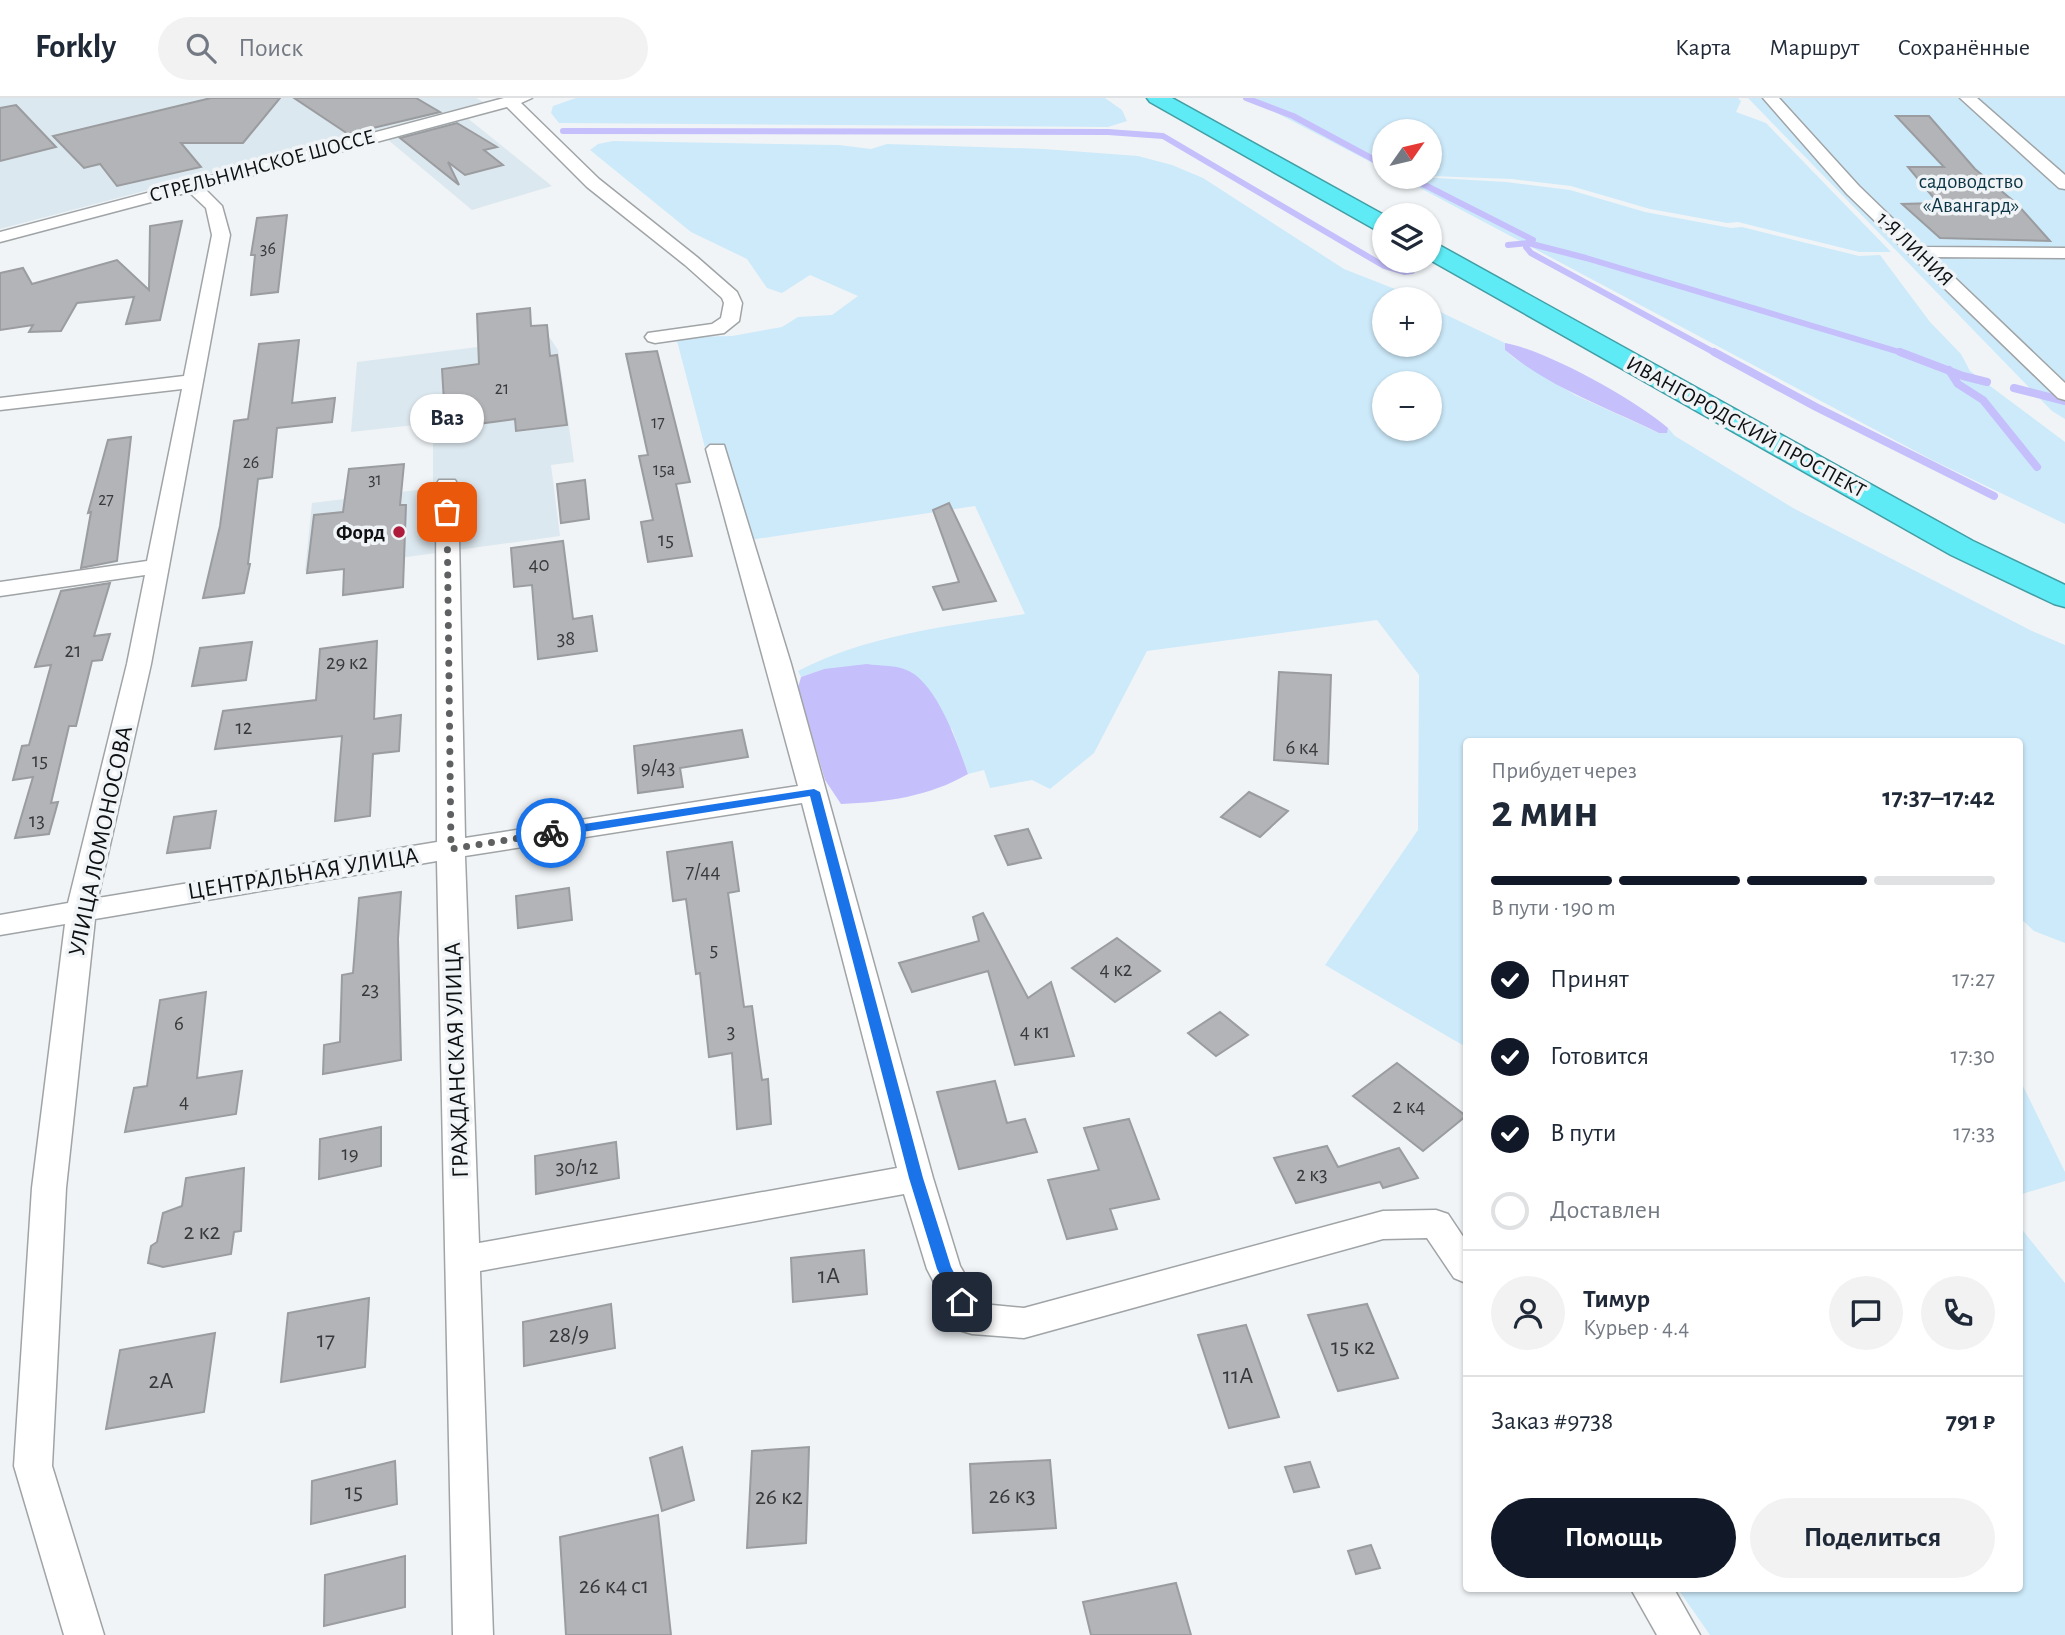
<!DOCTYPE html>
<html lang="ru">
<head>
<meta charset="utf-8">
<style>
  :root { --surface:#fff; --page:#f2f2f3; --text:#1f2937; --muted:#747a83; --line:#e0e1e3; --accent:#111827 }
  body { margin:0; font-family:"Alegreya Sans",sans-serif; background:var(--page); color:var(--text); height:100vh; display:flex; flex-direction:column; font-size:26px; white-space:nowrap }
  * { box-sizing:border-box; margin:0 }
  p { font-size:23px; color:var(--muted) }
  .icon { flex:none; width:38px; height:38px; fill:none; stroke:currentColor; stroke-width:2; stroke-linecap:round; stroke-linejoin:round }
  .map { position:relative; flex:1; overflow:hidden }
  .side { position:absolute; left:1463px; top:640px; width:560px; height:854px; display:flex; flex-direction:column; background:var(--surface); border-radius:7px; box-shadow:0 2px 5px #0004 }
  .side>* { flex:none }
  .needle { width:46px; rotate:56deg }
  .buttons { position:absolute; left:1372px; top:21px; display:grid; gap:14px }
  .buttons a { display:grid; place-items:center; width:70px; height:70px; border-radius:50%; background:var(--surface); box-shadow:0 2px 5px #0004; font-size:35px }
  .pin { position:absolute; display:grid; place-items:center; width:60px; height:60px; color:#fff; margin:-30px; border-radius:14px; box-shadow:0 4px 10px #0006 }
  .courier { position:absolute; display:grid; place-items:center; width:70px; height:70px; margin:-35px; border:5px solid #1a73e8; border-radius:50%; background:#fff; color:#222; box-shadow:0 2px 9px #0007 }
  .bubble { position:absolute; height:49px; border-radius:24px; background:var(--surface); box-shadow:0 2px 5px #0004; font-size:23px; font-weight:700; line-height:49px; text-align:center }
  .overview em { font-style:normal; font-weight:700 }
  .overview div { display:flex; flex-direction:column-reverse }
  .overview { display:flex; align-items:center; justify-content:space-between; height:119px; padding:0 28px }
  h1 { font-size:46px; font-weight:700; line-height:52px }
  .bar { display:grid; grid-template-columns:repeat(4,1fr); gap:10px 7px; align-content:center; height:84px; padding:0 28px }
  .bar i { height:9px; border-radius:5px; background:var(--line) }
  .bar .active { background:var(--accent) }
  .bar p { grid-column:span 4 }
  .line { display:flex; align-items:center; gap:18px; padding:0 28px; border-top:2px solid var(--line) }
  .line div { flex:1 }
  .round { display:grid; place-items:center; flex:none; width:74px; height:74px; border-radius:37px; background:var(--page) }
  ol { padding:0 28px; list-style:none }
  li { display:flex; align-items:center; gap:21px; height:77px }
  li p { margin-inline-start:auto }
  li .icon { padding:7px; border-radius:50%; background:var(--accent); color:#fff; stroke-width:4 }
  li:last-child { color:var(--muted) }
  li i { width:38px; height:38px; border:4px solid var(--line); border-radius:50% }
  .primary-button { display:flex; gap:14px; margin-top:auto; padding:14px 28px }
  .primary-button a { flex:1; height:80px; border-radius:42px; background:var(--accent); color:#fff; font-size:28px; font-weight:700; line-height:80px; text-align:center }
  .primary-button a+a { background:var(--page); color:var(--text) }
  header { display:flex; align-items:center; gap:42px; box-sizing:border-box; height:98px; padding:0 35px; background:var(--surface); border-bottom:2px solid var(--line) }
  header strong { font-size:33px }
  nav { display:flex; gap:38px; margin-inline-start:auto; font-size:24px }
  .search { width:490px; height:63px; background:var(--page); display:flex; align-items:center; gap:18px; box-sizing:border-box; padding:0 24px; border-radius:38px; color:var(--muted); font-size:26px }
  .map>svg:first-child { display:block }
  .built { fill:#dce8ef }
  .green { fill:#cdeafa; fill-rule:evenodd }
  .water { fill:#c5bffc }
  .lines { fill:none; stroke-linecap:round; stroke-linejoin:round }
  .stream-far1 { stroke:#c5bffc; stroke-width:6 }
  .stream { stroke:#c5bffc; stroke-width:8 }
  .building { fill:#b2b4b7; stroke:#9a9c9f; stroke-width:2 }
  .street-casing { stroke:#a0a4a6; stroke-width:3 }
  .highway-casing { stroke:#429ea5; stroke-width:3 }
  .street { fill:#fff; fill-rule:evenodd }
  .highway { fill:#5eebf5; fill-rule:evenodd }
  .route { fill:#1a73e8 }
  .done { stroke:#5e6061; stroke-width:7; stroke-dasharray:0 12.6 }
  .poi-dot { fill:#af1b3b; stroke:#f0f4f6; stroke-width:2.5 }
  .labels { text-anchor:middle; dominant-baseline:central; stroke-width:7; stroke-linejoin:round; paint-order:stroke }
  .far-number-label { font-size:18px; fill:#38393a }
  .far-street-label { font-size:21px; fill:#0f1011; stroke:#f0f4f6 }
  .far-park-label { font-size:21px; fill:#0a3445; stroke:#f0f4f6 }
  .far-poi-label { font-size:21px; font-weight:bold; fill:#0f1011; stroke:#f0f4f6; text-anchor:end }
  .number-label { font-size:21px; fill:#38393a }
  .street-label { font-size:24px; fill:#0f1011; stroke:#f0f4f6 }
  .near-number-label { font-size:24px; fill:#38393a }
</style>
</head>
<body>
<header>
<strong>Forkly</strong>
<div class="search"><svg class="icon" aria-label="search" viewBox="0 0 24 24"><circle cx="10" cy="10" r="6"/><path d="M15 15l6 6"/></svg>Поиск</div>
<nav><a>Карта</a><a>Маршрут</a><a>Сохранённые</a></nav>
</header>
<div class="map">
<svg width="2065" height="1537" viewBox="0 0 2065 1537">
  <rect width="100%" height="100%" fill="#f0f4f6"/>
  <!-- built -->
  <g class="built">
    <polygon points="0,0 476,0 484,4 0,131"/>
    <polygon points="466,19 552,88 472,112 387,41"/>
    <polygon points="550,240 558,252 574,364 551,367 560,438 305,473 312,405 433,390 433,325 351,334 357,264"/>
  </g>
  <!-- green -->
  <g class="green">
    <polygon points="576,0 1105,0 1122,12 1127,23 1108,29 559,25 551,15 553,8"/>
    <polygon points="1248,0 1738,0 1741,3 1736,14 1766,25 1891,154 1859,154 1738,124 1727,125 1650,111 1571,88 1512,81 1430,78 1430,33 1384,33 1384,71"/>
    <polygon points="1748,0 2065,0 2065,321 2052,313"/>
    <path d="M613,43L839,47L871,51L887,46L1044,51L1138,58L1172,67L1203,80L1344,171L1395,191L1413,201H1384V247H1430V209L1505,245V252L1514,260L1575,297L1659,335H1666L1668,330L1675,338L1793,410L2032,533L2065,547V845L2034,833L2020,820V644H1466V949L1325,867L1418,732L1419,577L1377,522L1147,553L1094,655L1050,691L1032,682L990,690L984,672L968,676L952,631L824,571L801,579L798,573C868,537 948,528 1025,516L975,408L730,445L676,239L732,238L782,229L798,219L832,217L858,198L810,177L782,195L767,190L747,161L691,134L590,52L598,46ZM1384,285H1430V331H1384Z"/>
    <polygon points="1420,79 1506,84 1570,92 1645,114 1731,130 1742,129 1859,158 1880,157 1930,224 1961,256 1970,273 2065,344 2065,426 1932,362 1405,82"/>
    <polygon points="2020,982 2065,1074 2065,1083 2022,1096 2020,1119"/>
    <polygon points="2020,1129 2065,1185 2065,1537 1710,1537 1678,1491 2020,1491"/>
  </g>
  <!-- water -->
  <g class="water">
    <path d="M1505,245C1546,252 1636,302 1668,330L1667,335H1659C1606,309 1550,290 1505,252Z"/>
    <path d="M867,566C879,568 893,567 904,571C936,581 958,647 968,676C928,699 887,704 841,706L825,682L798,590L801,579L824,571Z"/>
  </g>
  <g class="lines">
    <!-- stream-far1 -->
    <g class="stream-far1">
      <polyline points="1246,0 1293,18 1384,67"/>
      <polyline points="563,33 1108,34 1163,38 1384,168 1404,174 1412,173"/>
      <polyline points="1409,79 1533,142"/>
      <polyline points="1528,145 1526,149 1531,155 1717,256"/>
      <polyline points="1508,147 1528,145 1586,160 1906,256"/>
    </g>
    <!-- stream -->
    <g class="stream">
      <polyline points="1714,254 1816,309 1994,398"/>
      <polyline points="1900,254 1963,278 1987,284"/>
      <polyline points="1949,272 1958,286 1983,302 2037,369"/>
      <polyline points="2014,290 2065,303"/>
    </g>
  </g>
  <!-- building -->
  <g class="building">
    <polygon points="211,0 280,0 243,45 181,45 201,69 117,88 100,66 84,70 53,38"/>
    <polygon points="294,0 416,0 440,14 348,36"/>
    <polygon points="16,7 56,49 0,63 0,10"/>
    <polygon points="1896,18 1929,18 1975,71 2017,106 2050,143 1940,140 1902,106 1938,105 1908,69 1944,69"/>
    <polygon points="457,25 497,49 484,52 503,67 465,77 448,64 459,87 400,40"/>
    <polygon points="287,117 278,194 251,197 255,157 251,157 257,120"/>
    <polygon points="182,123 160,222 126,226 134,199 77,205 61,233 29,234 33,227 0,232 0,175 23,170 32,186 117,162 149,192 150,128"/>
    <polygon points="530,210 531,228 547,227 550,258 557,257 567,327 516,333 515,321 470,327 468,301 444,304 442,271 479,266 477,216"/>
    <polygon points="299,242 292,305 335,300 332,324 277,330 272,379 258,381 248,466 250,466 244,495 203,500 220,428 234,323 248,321 259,246"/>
    <polygon points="657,253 690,384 676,386 692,458 648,464 641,424 653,422 639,358 648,357 626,256"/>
    <polygon points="131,339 117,463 81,470 91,414 88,415 108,342"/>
    <polygon points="404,366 400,407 406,407 403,489 343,497 344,471 307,475 314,417 343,414 349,371"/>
    <polygon points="585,382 589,421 561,425 557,386"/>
    <polygon points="949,405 996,503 943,512 933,489 959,484 933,412"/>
    <polygon points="563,443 573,521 592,518 597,553 538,561 532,487 514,489 511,450"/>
    <polygon points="110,485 94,538 110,536 102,562 92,563 76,628 69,628 51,705 58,704 49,736 15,740 33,679 13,682 22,648 29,647 51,567 35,569 61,493"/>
    <polygon points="377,543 374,621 401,617 399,653 373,656 370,718 335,723 342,638 215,651 223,613 316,602 320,551"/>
    <polygon points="252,544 246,582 192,588 200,550"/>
    <polygon points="1279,574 1331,577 1328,666 1274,662"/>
    <polygon points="742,632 748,659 680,670 683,689 638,695 634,648"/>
    <polygon points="1249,694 1288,713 1260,739 1221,719"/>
    <polygon points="216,713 210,750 167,755 174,719"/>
    <polygon points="1028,731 1041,760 1008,767 995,738"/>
    <polygon points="732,744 739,793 728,795 744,909 752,908 762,982 768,981 771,1026 737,1031 732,955 709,959 700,875 696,876 686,801 673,803 667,754"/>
    <polygon points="569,790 572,822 518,830 516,798"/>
    <polygon points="401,794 398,841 401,962 323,976 324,947 340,944 342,877 353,875 359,800"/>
    <polygon points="983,815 1028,900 1051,884 1074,958 1015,967 988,873 912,894 899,865 979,843 973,819"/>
    <polygon points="1117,840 1160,873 1115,904 1072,870"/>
    <polygon points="206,894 197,980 242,973 236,1016 125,1034 134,990 147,988 160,902"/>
    <polygon points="1220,914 1248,937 1216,958 1188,935"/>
    <polygon points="1397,965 1466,1018 1423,1053 1353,998"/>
    <polygon points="995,983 1007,1025 1025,1021 1037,1054 959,1071 937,994"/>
    <polygon points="1129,1021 1159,1101 1110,1111 1117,1131 1067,1141 1048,1082 1099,1072 1084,1030"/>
    <polygon points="381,1029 381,1068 319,1081 320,1041"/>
    <polygon points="616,1044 619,1080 536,1096 535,1058"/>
    <polygon points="1327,1048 1338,1069 1399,1050 1418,1080 1383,1090 1380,1084 1296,1105 1274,1060"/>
    <polygon points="244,1070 241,1133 234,1134 231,1156 163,1169 148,1165 151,1148 157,1144 163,1115 182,1108 186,1080"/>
    <polygon points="864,1152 867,1196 793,1204 791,1160"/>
    <polygon points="369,1200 365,1269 281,1284 288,1215"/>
    <polygon points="611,1206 615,1250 524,1268 523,1224"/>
    <polygon points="1367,1206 1398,1280 1338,1293 1308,1217"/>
    <polygon points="1246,1227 1279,1319 1229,1330 1198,1237"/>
    <polygon points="215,1235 204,1314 106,1331 120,1252"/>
    <polygon points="682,1349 694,1402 662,1413 650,1360"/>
    <polygon points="809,1349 806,1445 747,1450 752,1353"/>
    <polygon points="1050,1362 1056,1430 973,1435 970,1366"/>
    <polygon points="395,1363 397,1406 311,1426 312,1383"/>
    <polygon points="1310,1364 1319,1389 1294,1394 1285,1369"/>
    <polygon points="658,1417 671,1537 566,1537 560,1439"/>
    <polygon points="1371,1447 1380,1470 1356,1476 1348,1453"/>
    <polygon points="405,1458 405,1509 324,1528 325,1477"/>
    <polygon points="1176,1485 1191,1537 1091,1537 1083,1504"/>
  </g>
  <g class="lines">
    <!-- street casing -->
    <g class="street-casing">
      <g id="street">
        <path d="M532,0L521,5L599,81L697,159L737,194L742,205L739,223L724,235L655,245L648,243L645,239L648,235L712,226L721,220L724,205L722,200L685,167L587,89L507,9L204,90L222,108L230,137L151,566L98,800L437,744L436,387L439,382H455L458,387L465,740L798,688L706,351L710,347H724L791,566L933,1080L960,1168L982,1206L1024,1210L1383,1113L1436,1112L1448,1116L1466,1143V1185L1454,1180L1427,1140L1383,1141L1024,1240L972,1236L959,1232L927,1171L904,1096L480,1173L493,1537H453L437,763L95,821L66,1090L52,1368L104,1537H64L14,1368L32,1090L65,826L0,837V817L68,805L127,566L145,477L0,498V484L147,463L182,291L0,312V300L184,278L212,137L206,110L189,94L0,144V134L504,0ZM802,705L897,1070L479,1145L465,758Z"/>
        <polygon points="1763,0 1779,0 1859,88 1922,149 2065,150 2065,160 1933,159 2065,285 2065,302 2058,300 1847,96"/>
        <polygon points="1960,0 1977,0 2065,77 2065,91 2059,90"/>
        <polygon points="1631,1491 1674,1491 1700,1537 1657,1537"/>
      </g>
    </g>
    <!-- highway casing -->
    <g class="highway-casing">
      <g id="highway">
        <polygon points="1147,0 1172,0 1384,117 1384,134 1376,132 1150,4"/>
        <polygon points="1430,145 1439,147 1973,443 2065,487 2065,509 2054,506 1951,457 1430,162"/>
      </g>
    </g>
    <!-- street -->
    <use href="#street" class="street"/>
    <!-- highway -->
    <use href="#highway" class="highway"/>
  </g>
  <!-- route -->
  <polygon class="route" points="814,691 820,694 923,1080 951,1169 969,1204 962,1210 957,1209 937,1171 909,1080 810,698 551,739 545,735 551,731"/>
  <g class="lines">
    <!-- done -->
    <polyline class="done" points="447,414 451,751 551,735"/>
  </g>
  <!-- markers -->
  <circle class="poi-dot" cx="399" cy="434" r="7"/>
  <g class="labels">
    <!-- far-number labels -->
    <g class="far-number-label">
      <text x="268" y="151">36</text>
      <text x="502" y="291">21</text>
      <text x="658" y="325">17</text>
      <text x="251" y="365">26</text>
      <text x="664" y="372">15а</text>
      <text x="375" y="382">31</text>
      <text x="106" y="402">27</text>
    </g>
    <!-- far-street labels -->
    <g class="far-street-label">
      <text transform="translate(262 68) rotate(-15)">СТРЕЛЬНИНСКОЕ ШОССЕ</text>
      <text transform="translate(1915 151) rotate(44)">1-Я ЛИНИЯ</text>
      <text transform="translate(1746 329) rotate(29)">ИВАНГОРОДСКИЙ ПРОСПЕКТ</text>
    </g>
    <!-- far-park labels -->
    <g class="far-park-label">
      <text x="1971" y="83">садоводство<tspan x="1971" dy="24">«Авангард»</tspan></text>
    </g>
    <!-- far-poi labels -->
    <g class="far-poi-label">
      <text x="385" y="434">Форд</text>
    </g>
    <!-- number labels -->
    <g class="number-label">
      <text x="666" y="441">15</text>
      <text x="539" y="466">40</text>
      <text x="566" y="540">38</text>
      <text x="73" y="552">21</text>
      <text x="347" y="564">29 к2</text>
      <text x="244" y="629">12</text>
      <text x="1302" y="649">6 к4</text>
      <text x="40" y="662">15</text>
      <text x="658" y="669">9/43</text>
      <text x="37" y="722">13</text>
      <text x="703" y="773">7/44</text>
      <text x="714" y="851">5</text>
      <text x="1116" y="871">4 к2</text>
      <text x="370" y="891">23</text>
      <text x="179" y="925">6</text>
      <text x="731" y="933">3</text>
      <text x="1035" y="933">4 к1</text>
      <text x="184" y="1003">4</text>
      <text x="1409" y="1008">2 к4</text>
      <text x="350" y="1055">19</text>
      <text x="577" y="1069">30/12</text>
      <text x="1312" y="1076">2 к3</text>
    </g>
    <!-- street labels -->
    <g class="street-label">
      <text transform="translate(101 743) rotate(-78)">УЛИЦА ЛОМОНОСОВА</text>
      <text transform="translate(303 776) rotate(-9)">ЦЕНТРАЛЬНАЯ УЛИЦА</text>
      <text transform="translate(457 962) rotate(-92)">ГРАЖДАНСКАЯ УЛИЦА</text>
    </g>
    <!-- near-number labels -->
    <g class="near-number-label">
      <text x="202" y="1134">2 к2</text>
      <text x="829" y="1178">1А</text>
      <text x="569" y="1237">28/9</text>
      <text x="326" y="1242">17</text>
      <text x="1353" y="1249">15 к2</text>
      <text x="1238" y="1278">11А</text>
      <text x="161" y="1283">2А</text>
      <text x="354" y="1394">15</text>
      <text x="1012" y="1398">26 к3</text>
      <text x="779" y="1399">26 к2</text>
      <text x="614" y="1488">26 к4 с1</text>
    </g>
  </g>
</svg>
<div class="buttons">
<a><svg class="needle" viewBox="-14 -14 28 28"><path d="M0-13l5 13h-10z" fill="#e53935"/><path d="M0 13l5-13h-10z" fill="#747a83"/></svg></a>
<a><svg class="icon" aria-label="layers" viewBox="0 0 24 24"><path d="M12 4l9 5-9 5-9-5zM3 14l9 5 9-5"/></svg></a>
<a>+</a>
<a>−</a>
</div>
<div class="pin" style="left:447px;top:414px;background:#ea580c"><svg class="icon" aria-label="bag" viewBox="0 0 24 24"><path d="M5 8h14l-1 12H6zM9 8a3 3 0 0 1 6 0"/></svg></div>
<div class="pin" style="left:962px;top:1204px;background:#1f2937"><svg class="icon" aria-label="home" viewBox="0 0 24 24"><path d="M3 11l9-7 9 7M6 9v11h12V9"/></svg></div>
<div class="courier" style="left:551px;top:735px"><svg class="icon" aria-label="bike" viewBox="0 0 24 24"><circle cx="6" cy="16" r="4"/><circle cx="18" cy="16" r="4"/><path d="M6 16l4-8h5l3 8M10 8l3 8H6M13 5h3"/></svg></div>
<div class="bubble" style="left:410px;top:296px;width:74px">Ваз</div>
<section class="side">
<div class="overview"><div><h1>2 мин</h1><p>Прибудет через</p></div><em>17:37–17:42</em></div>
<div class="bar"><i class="active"></i><i class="active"></i><i class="active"></i><i></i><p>В пути · 190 m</p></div>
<ol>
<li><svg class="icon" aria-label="check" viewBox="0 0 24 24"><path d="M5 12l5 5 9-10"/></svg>Принят<p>17:27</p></li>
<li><svg class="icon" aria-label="check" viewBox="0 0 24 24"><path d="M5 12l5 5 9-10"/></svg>Готовится<p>17:30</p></li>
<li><svg class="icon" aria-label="check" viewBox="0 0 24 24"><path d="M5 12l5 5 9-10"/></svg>В пути<p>17:33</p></li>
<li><i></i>Доставлен</li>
</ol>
<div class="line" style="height:126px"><a class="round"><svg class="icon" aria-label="person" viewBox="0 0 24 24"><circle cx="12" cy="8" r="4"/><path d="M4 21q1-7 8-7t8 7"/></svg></a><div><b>Тимур</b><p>Курьер · 4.4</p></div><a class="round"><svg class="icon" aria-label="chat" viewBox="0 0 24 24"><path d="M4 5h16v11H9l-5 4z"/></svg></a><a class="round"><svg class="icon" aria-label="phone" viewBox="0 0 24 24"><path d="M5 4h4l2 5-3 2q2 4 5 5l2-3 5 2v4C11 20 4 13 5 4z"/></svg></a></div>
<div class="line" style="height:91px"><div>Заказ #9738</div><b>791 ₽</b></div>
<div class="primary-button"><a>Помощь</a><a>Поделиться</a></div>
</section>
</div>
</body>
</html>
